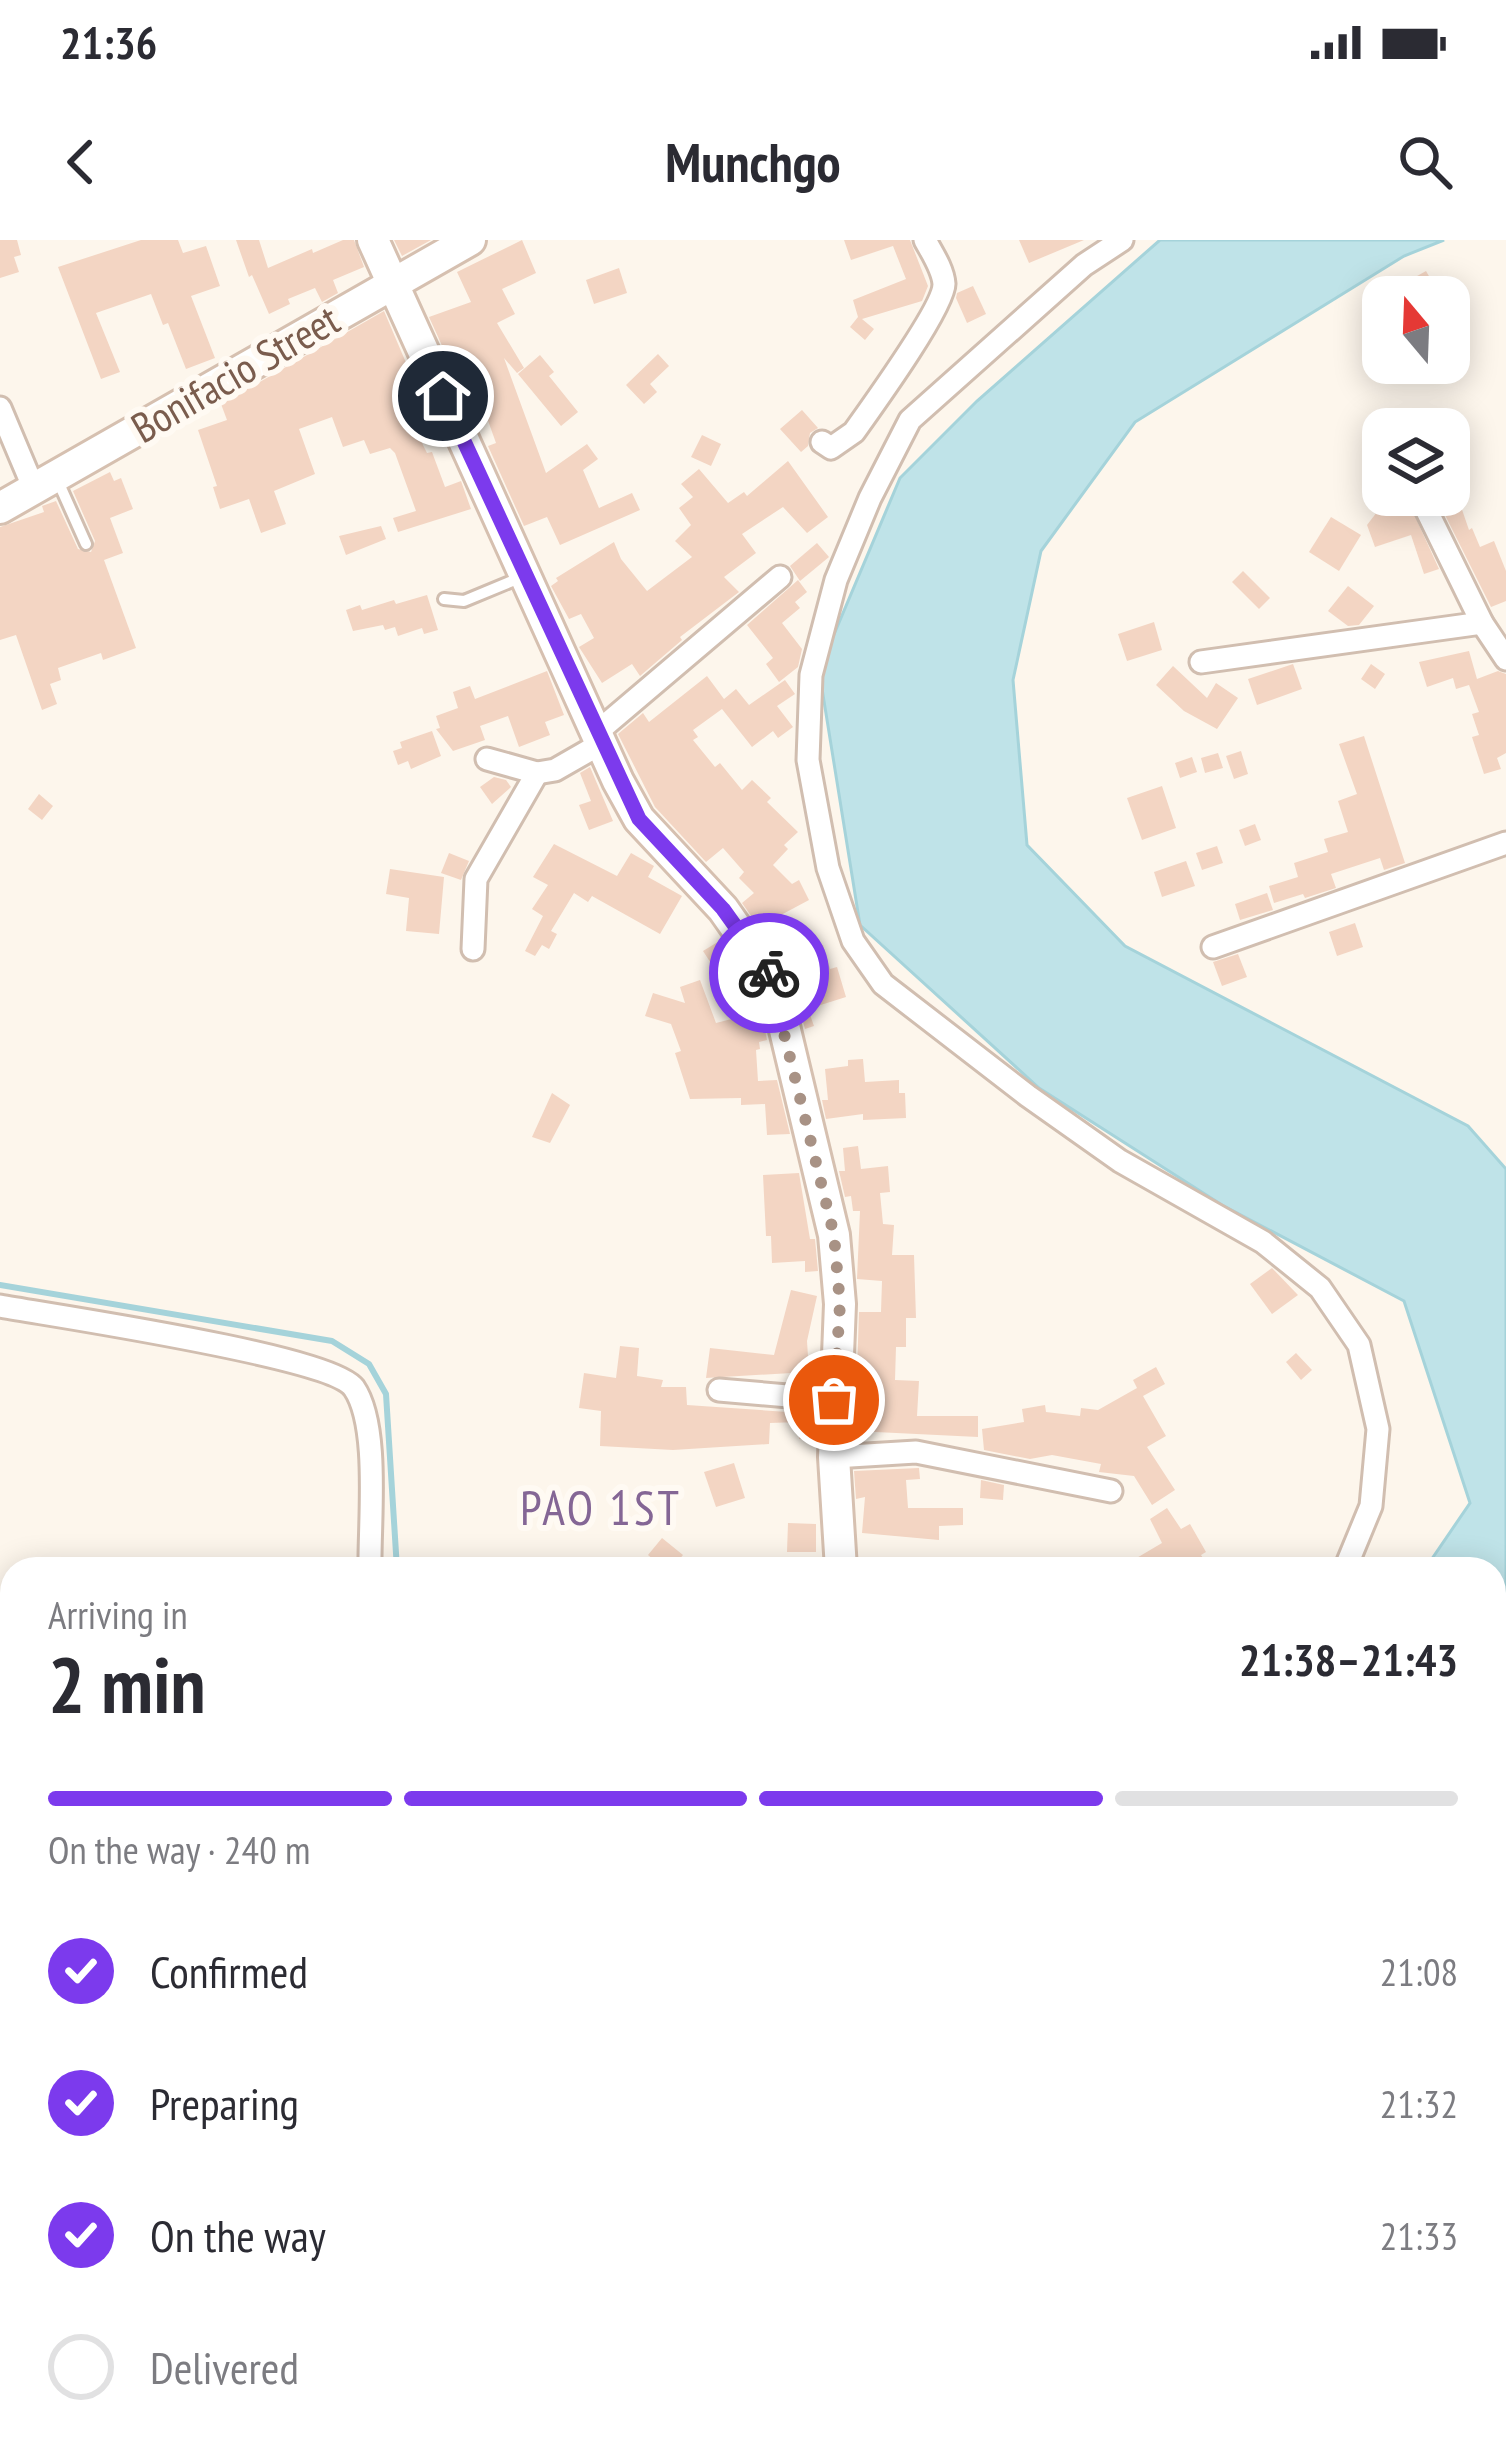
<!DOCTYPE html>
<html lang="en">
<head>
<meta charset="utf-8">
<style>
  :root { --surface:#fff; --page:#f7f7f7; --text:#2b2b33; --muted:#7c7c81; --line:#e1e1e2; --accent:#7c3aed }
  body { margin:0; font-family:"PT Sans Narrow",sans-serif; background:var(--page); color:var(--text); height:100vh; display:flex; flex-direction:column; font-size:45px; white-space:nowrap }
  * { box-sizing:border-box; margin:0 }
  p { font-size:39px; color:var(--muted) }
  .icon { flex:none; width:66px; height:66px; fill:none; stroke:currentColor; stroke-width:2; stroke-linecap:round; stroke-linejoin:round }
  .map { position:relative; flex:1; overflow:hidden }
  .drawer { position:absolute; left:0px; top:1317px; width:1506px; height:903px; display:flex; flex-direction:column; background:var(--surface); border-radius:36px 36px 0 0; box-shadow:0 6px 30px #0003 }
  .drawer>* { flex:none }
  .needle { width:78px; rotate:341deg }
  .buttons { position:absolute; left:1362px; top:36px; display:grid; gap:24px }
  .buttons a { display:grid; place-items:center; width:108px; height:108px; border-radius:24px; background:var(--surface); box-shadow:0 6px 30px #0003; font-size:60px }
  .pin { position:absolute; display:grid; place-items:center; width:102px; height:102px; color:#fff; margin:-51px; border:6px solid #fff; border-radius:50%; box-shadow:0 3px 12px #0007 }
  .courier { position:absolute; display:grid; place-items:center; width:120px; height:120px; margin:-60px; border:9px solid #7c3aed; border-radius:50%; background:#fff; color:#222; box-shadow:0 3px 15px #0007 }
  .headline em { font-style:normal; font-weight:700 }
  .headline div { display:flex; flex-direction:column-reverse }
  .headline { display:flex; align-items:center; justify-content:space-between; height:204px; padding:0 48px }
  h1 { font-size:78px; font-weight:700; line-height:90px }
  .bar { display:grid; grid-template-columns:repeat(4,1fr); gap:18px 12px; align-content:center; height:144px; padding:0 48px }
  .bar i { height:15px; border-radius:9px; background:var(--line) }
  .bar .selected { background:var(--accent) }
  .bar p { grid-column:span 4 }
  ol { padding:0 48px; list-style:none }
  li { display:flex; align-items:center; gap:36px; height:132px }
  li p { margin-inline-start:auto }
  li .icon { padding:12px; border-radius:50%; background:var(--accent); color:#fff; stroke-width:4 }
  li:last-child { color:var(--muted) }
  li i { width:66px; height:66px; border:6px solid var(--line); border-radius:50% }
  .status { display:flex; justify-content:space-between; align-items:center; height:84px; padding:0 60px; background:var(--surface); direction:ltr }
  .status svg { height:33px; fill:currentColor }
  header { display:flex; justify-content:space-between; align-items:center; height:156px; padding:0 48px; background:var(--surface); font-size:54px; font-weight:700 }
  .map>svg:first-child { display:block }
  .water { fill:#bfe3e8; stroke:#a5d3da; stroke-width:3 }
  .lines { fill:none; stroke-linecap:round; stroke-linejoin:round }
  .stream { stroke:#a5d3da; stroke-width:6 }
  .building { fill:#f3d5c3 }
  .lane-casing { stroke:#d1beb0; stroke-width:16 }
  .street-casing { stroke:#d1beb0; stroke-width:27 }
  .secondary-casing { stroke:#d6c0b0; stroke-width:36 }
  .lane { stroke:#fff; stroke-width:10 }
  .street { stroke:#fff; stroke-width:21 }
  .secondary { stroke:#fff; stroke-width:30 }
  .done { stroke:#a89285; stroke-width:12; stroke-dasharray:0 21.6 }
  .route { stroke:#7c3aed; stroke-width:15 }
  .labels { text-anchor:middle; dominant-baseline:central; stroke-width:12; stroke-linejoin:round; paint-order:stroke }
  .street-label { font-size:42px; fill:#7a5c4d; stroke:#fffaf3 }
  .quarter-label { font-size:48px; letter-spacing:3px; fill:#846695; stroke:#fffaf3 }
</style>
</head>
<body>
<div class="status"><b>21:36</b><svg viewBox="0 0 49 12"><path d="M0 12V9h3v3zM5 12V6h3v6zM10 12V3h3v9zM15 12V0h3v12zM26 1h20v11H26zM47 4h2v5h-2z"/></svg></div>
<header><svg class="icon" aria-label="back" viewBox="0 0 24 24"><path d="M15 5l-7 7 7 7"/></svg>Munchgo<svg class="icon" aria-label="search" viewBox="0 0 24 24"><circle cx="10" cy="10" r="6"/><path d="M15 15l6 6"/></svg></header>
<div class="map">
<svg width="1506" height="2218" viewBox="0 0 1506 2218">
  <rect width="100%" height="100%" fill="#fdf6ec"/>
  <!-- water -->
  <g class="water">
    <polygon points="1160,0 1444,0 1404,16 1135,182 1041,311 1013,440 1027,605 1125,706 1468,886 1506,929 1506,1426 1494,1439 1494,1329 1425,1329 1470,1263 1404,1061 1222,965 1039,848 860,685 819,430 900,238 977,161"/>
    <polygon points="855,2208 955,2208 957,2218 858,2218"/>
  </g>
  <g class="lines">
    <!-- stream -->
    <g class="stream">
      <polyline points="0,1045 332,1101 369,1124 386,1154 397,1329"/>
      <polyline points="453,2208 455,2218"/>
    </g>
  </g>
  <!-- building -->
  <g class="building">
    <polygon points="0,0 17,0 21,15 14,17 19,32 0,38"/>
    <polygon points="141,0 178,0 183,13 206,6 220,46 191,56 215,118 186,129 168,83 163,85 151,54 96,73 120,132 101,139 58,27"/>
    <polygon points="236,0 259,0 268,28 312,9 313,13 343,0 354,0 364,27 333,40 338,53 322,62 315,48 288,59 290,64 269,74 252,35 249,37"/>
    <polygon points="394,0 431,0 402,16"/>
    <polygon points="522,0 536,33 502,49 515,74 497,83 524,128 517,133 504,118 546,233 587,204 598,219 583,230 599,268 632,253 640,270 560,305 547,277 524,286 488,206 496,203 481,161 469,165 429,77 471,62 457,32"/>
    <polygon points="844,0 910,0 928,46 922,61 862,79 874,89 865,100 850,87 858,77 853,60 906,39 893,6 851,20"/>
    <polygon points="1019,0 1084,0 1029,23"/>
    <polygon points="619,28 627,53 594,64 586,40"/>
    <polygon points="1426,31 1441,57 1380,57"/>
    <polygon points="973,46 986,74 967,83 956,58 957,53"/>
    <polygon points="384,71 427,172 412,178 423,205 427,213 432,212 445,247 461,241 471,269 398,292 393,278 416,271 395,213 390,208 370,214 364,200 343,207 332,177 299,189 315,234 274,251 286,284 261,293 249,259 220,269 213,247 217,246 198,190 227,180 221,164"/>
    <polygon points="658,114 669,126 650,144 657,152 644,164 626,145"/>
    <polygon points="540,115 554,132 549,136 578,172 561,186 518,134"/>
    <polygon points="802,170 818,188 810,193 808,206 801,212 780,189"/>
    <polygon points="702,195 721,204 711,226 691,217"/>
    <polygon points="788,221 828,277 807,293 783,267 742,294 756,313 724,337 739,352 680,397 682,400 640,436 632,424 602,443 579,407 594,398 581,374 569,379 551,346 558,341 556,338 614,302 621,319 647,351 692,317 675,301 691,285 679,268 693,257 681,244 699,229 728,263 744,252 747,256"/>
    <polygon points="1449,228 1466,253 1458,258 1469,290 1472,288 1480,307 1494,301 1506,331 1506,361 1491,367 1435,255 1449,255"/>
    <polygon points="110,232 114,241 121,238 133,269 110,278 123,313 104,320 136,408 103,420 101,413 58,428 61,440 50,444 57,464 42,470 16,395 0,400 0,287 44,272 42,266 56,261 78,309 91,312 95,301 73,251"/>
    <polygon points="1408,261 1439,329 1424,334 1411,295 1375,307 1367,285 1377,272"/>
    <polygon points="1331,277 1361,295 1339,331 1309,312"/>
    <polygon points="381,286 386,299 346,315 339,296"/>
    <polygon points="817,303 829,317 800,341 790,326"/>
    <polygon points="1243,331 1270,358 1259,369 1232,342"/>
    <polygon points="798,340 807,352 795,362 800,368 782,383 802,409 798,427 779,442 766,424 773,418 747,385"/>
    <polygon points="1348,346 1374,366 1359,385 1348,386 1328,371"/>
    <polygon points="427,355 438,390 424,394 422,388 398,396 395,387 385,390 383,385 353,391 346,370 360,365 362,370 394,360 396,364"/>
    <polygon points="1154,382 1162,410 1127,421 1118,394"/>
    <polygon points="1469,411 1477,439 1498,431 1506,434 1506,513 1497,518 1501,529 1484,534 1472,497 1479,495 1472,474 1479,472 1469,445 1456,449 1453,438 1427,447 1419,422"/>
    <polygon points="1293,424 1302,449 1257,465 1248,439"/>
    <polygon points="1371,424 1385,434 1375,449 1361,439"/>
    <polygon points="1173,426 1207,458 1216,443 1238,458 1217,489 1184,471 1156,445"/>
    <polygon points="547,431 564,475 545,482 550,495 519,507 508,476 480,486 485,500 453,511 436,489 440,488 436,476 458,468 453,452 470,446 475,459"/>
    <polygon points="707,436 724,459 736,449 749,465 785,440 795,454 777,466 793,487 778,498 773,491 752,507 722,469 693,490 698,497 693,500 715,527 720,523 742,550 752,540 771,558 767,562 798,592 784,605 788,609 773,625 792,644 799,640 809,660 779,676 817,706 823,705 830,729 837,727 846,757 808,769 814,786 805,789 789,730 742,663 754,653 739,638 744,632 723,608 706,622 655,567 618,494 643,473 649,482"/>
    <polygon points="432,491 441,516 411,529 408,521 398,525 393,511 402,508 400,502"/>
    <polygon points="1364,496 1405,623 1384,630 1380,618 1331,634 1336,648 1305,658 1303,654 1274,663 1269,646 1298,637 1294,623 1328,612 1324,599 1348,592 1338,561 1357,554 1339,504"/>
    <polygon points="1241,511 1248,534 1234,539 1226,516"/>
    <polygon points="1218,513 1223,528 1205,533 1201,518"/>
    <polygon points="1192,517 1197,532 1180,538 1175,523"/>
    <polygon points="590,527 613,581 589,590 579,565 591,561 580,533"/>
    <polygon points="494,537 506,540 511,547 492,564 480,547"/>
    <polygon points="1162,546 1176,588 1142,600 1127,558"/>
    <polygon points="39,554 53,566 42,580 28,569"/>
    <polygon points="1255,584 1261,600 1245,606 1239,590"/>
    <polygon points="554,604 617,636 631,613 654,626 648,637 682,656 660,694 592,656 588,662 574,653 551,691 557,694 549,709 542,705 535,716 525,711 543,676 532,669 548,645 533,637"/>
    <polygon points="1217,606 1223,623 1202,630 1196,613"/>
    <polygon points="449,613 469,621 461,640 441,633"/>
    <polygon points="1186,621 1195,646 1162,657 1154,632"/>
    <polygon points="390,629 444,637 439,694 406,691 409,658 386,654"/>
    <polygon points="1267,653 1273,670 1240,680 1235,664"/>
    <polygon points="1355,683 1363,707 1337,716 1329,692"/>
    <polygon points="721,700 735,720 716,731 703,711"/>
    <polygon points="1238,714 1247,737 1222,746 1213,722"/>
    <polygon points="700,740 716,783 751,774 753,783 763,780 767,800 759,802 760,809 756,810 758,841 777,840 790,894 767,895 765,864 741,865 741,858 690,859 675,813 681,811 671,784 645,776 653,753 685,763 680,747"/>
    <polygon points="863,819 865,842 899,840 899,853 905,853 906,878 863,880 863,874 826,879 822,860 828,860 825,829 848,826 848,820"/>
    <polygon points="552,853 570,865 550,903 532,897"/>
    <polygon points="858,906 861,929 888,926 890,952 880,953 883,984 894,985 892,1015 914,1015 916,1078 906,1078 906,1107 896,1107 895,1140 919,1141 917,1176 978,1176 978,1197 855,1191 859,1072 881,1072 882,1041 857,1039 860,971 853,971 851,956 845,957 839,931 845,931 843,908"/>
    <polygon points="799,933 810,999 815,999 818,1031 805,1032 805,1021 772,1023 771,996 766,996 763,935"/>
    <polygon points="1272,1028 1298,1055 1272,1074 1250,1044"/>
    <polygon points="791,1050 817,1056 807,1101 809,1132 706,1138 710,1108 774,1115"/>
    <polygon points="620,1106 639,1108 637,1136 663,1140 661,1147 686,1147 687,1165 816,1174 815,1199 799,1199 799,1182 770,1183 769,1204 673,1210 600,1206 601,1171 579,1168 584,1133 616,1138"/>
    <polygon points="1296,1113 1312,1130 1301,1140 1286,1122"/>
    <polygon points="1156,1127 1165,1144 1143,1156 1166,1196 1147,1207 1175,1250 1152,1265 1134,1236 1099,1232 1101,1224 1052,1215 1030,1219 984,1210 982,1189 1024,1182 1022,1169 1045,1165 1046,1172 1080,1176 1081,1168 1098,1170 1137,1148 1133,1140"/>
    <polygon points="734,1223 745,1258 716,1267 704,1232"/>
    <polygon points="919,1228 920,1239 906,1240 908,1268 963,1268 963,1285 939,1286 939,1300 862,1293 865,1257 856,1259 854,1231"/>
    <polygon points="981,1240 1004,1245 1003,1260 980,1258"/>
    <polygon points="1167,1268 1181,1289 1190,1284 1206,1312 1201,1315 1210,1329 1118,1329 1162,1303 1150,1279"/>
    <polygon points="788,1283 816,1284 816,1312 787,1312"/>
    <polygon points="662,1298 683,1315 671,1329 665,1329 648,1315"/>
  </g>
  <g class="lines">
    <!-- lane casing -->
    <g class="lane-casing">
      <g id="lane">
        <polyline points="57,239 86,304"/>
        <polyline points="444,359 464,361 522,337"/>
      </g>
    </g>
    <!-- street casing -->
    <g class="street-casing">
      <g id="street">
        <polyline points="1122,0 1084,25 910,180 870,258 836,340 811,435 808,520 828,628 853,701 883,744 1028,856 1120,921 1263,1002 1320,1048 1359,1105 1378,1189 1371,1266 1345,1329"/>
        <polyline points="0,168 34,249"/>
        <path d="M822,202L831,208L854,192C871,168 944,67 944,44C943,29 932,13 925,0"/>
        <polyline points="1423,263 1482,383 1506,419"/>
        <polyline points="1201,422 1482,383"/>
        <polyline points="596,493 780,337"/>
        <polyline points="487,519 537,533 555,530 602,503"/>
        <polyline points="1213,707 1506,603"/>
        <polyline points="473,709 476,639 537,533"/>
        <path d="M0,1066C55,1076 331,1116 354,1148C380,1186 369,1283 370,1329"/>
        <polyline points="719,1150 834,1160"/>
        <polyline points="834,1217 916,1212 1111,1251"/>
        <polyline points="435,2208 438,2218"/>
      </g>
    </g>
    <!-- secondary casing -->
    <g class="secondary-casing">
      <g id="secondary">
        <polyline points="373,0 618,541 639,579 723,669 773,740 834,995 840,1064 834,1217 841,1329"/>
        <polyline points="0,268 470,0"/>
        <polyline points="759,2208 764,2218"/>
      </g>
    </g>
    <!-- lane -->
    <use href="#lane" class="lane"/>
    <!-- street -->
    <use href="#street" class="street"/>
    <!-- secondary -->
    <use href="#secondary" class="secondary"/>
  </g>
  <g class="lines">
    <!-- done -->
    <polyline class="done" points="769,733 834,995 840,1064 834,1160"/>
    <!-- route -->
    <polyline class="route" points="443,156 639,579 723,669 769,733"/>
  </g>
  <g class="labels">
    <!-- street labels -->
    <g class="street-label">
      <text transform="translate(235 133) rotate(-30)">Bonifacio Street</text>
    </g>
    <!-- quarter labels -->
    <g class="quarter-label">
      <text x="601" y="1267">PAO 1ST</text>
    </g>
  </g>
</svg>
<div class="buttons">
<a><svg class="needle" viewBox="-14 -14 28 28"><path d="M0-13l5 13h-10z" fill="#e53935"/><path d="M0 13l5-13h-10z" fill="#7c7c81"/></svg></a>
<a><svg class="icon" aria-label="layers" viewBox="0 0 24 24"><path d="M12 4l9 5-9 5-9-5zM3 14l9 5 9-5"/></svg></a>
</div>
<div class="pin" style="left:834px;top:1160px;background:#ea580c"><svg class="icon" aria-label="bag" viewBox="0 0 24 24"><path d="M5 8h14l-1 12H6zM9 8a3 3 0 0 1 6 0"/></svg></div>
<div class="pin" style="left:443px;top:156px;background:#1f2937"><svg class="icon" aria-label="home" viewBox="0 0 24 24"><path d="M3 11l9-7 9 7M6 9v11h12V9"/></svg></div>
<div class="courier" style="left:769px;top:733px"><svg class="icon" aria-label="bike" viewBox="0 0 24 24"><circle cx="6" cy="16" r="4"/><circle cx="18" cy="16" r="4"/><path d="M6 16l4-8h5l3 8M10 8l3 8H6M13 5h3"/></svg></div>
<section class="drawer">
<div class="headline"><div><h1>2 min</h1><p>Arriving in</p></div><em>21:38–21:43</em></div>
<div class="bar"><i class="selected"></i><i class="selected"></i><i class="selected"></i><i></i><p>On the way · 240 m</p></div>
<ol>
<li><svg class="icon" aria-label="check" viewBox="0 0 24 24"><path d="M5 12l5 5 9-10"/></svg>Confirmed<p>21:08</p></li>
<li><svg class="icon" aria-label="check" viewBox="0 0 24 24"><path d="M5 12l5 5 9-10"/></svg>Preparing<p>21:32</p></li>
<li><svg class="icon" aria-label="check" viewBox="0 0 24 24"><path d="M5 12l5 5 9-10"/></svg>On the way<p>21:33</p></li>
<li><i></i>Delivered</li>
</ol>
</section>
</div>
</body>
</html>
